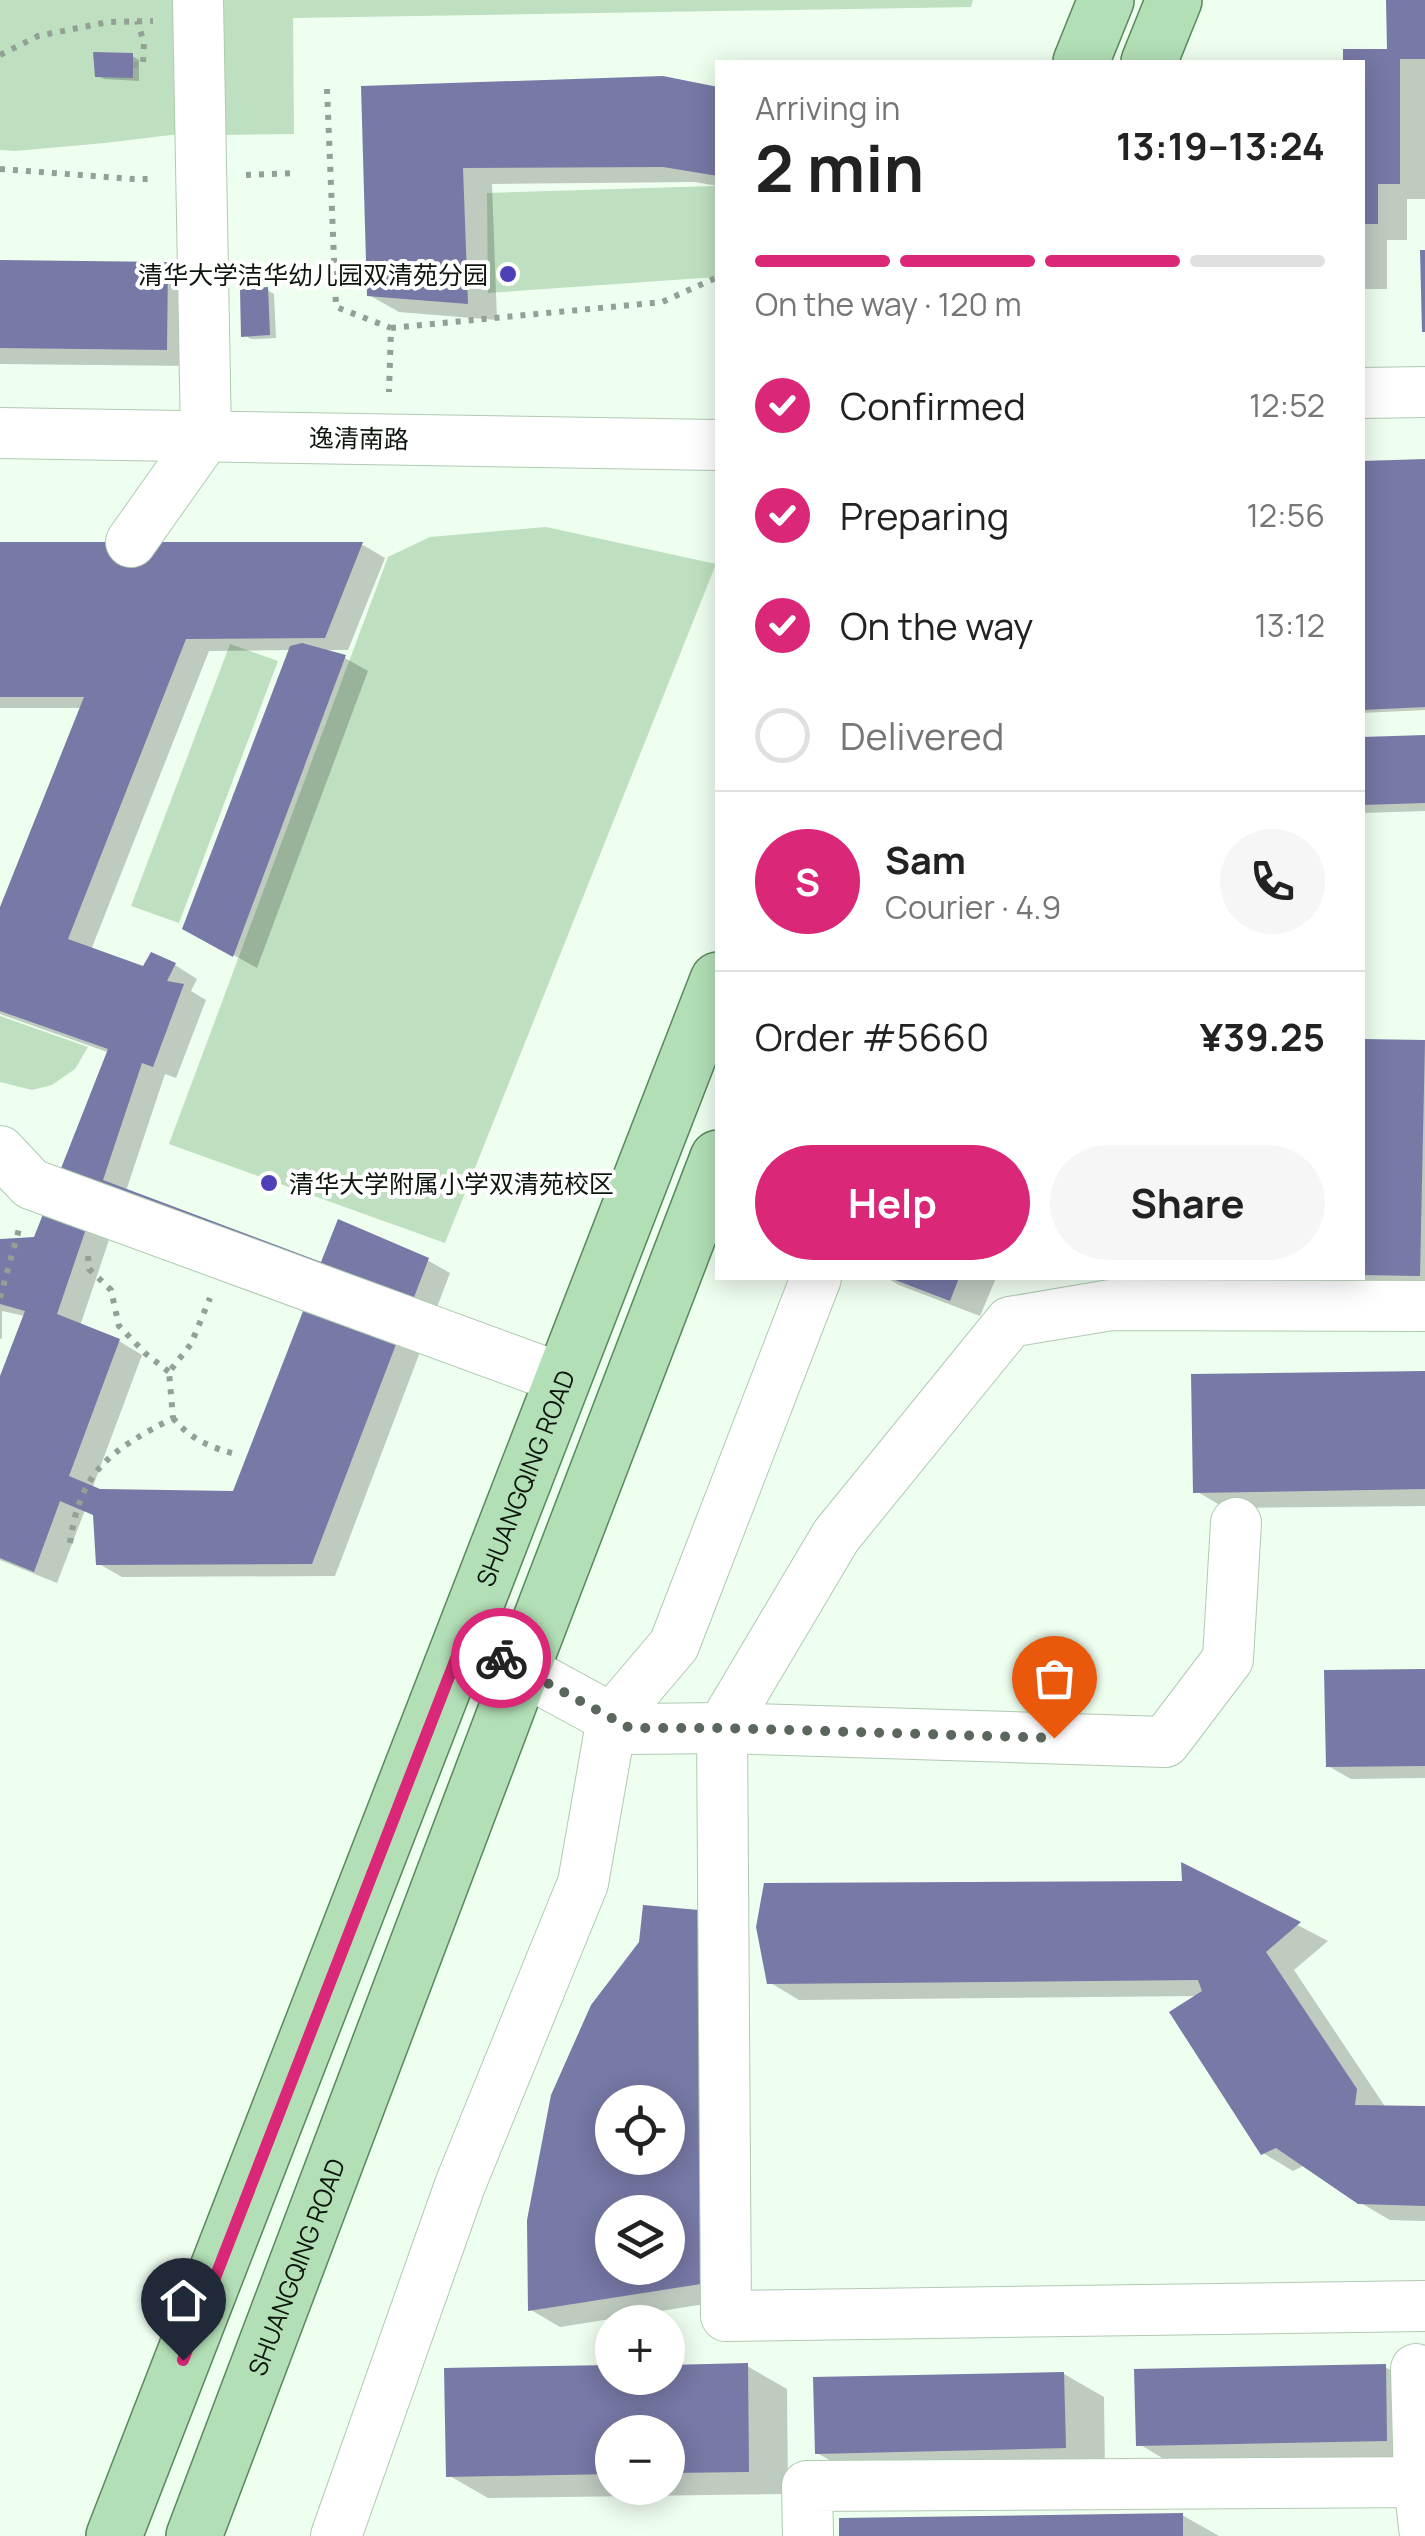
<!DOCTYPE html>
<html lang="en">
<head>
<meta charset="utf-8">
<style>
  :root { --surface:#fff; --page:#f6f6f6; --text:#222; --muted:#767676; --line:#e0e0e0; --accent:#db2777 }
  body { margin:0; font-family:Manrope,"Noto Sans SC",sans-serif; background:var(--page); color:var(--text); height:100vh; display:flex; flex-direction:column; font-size:38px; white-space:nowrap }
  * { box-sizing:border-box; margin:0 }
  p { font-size:32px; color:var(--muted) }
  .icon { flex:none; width:55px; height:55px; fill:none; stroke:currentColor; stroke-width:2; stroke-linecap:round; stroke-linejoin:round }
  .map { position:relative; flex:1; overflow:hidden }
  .panel { position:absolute; left:715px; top:60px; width:650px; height:1220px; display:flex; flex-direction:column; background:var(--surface); border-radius:0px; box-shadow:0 5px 25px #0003 }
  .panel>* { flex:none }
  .controls { position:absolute; left:595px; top:2085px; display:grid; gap:20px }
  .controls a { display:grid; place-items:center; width:90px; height:90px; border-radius:50%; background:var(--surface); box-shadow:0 5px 25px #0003; font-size:50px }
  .pin { position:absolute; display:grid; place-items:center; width:85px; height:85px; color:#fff; margin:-102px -42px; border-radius:50% 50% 50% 0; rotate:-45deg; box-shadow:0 0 10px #0007 }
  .pin .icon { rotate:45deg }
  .courier { position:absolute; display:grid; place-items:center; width:100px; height:100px; margin:-50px; border:8px solid #db2777; border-radius:50%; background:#fff; color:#222; box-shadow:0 2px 12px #0007 }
  .overview em { font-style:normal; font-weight:700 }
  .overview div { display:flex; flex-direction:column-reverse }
  .overview { display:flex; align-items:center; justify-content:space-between; height:170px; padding:0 40px }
  h1 { font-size:65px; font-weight:700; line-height:75px }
  .bar { display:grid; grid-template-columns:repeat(4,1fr); gap:15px 10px; align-content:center; height:120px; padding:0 40px }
  .bar i { height:12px; border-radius:8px; background:var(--line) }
  .bar .on { background:var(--accent) }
  .bar p { grid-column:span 4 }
  .line { display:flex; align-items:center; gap:25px; padding:0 40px; border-top:2px solid var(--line) }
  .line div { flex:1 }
  .round { display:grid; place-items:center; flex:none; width:105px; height:105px; border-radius:52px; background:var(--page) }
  ol { padding:0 40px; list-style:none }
  li { display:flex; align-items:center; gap:30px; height:110px }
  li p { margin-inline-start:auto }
  li .icon { padding:10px; border-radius:50%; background:var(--accent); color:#fff; stroke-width:4 }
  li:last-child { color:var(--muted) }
  li i { width:55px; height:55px; border:5px solid var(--line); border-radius:50% }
  .primary-button { display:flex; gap:20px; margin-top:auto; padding:20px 40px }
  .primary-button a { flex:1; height:115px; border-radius:60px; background:var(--accent); color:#fff; font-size:40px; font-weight:700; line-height:115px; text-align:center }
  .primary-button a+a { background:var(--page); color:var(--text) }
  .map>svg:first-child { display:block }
  .green { fill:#bee0c0 }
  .shadow { fill:#0003; fill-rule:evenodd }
  .building { fill:#7779a6; fill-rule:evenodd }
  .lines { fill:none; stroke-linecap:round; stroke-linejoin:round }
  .minor-casing { stroke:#b0cab1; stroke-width:52 }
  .major-casing { stroke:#578a5b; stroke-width:58 }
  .path { stroke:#93a194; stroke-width:6; stroke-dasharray:5 8; stroke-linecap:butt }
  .minor { stroke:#fff; stroke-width:50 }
  .major { stroke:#b2dfb6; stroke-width:55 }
  .done { stroke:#5b675c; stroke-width:10; stroke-dasharray:0 18 }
  .route { stroke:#db2777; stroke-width:12 }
  .poi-dot { fill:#4e41b8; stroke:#fff; stroke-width:4 }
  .labels { text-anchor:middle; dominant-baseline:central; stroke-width:8; stroke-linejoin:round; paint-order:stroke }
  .poi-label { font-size:25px; fill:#0c160d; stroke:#fff; text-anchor:end }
  .street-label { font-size:25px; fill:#0c160d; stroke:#fff }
</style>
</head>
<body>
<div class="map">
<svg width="1425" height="2536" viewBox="0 0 1425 2536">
  <rect width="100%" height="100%" fill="#eefeef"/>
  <!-- green -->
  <g class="green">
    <polygon points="0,0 176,0 179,134 105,143 15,151 0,150"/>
    <polygon points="223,0 973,0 971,7 293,18 294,134 225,135"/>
    <polygon points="715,186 718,188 717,277 488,293 487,193"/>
    <polygon points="546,527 716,564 445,1243 169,1144 388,557 430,537"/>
    <polygon points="230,644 278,661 179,923 131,906"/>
    <polygon points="0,1016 88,1047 75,1069 52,1085 32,1090 0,1082"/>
  </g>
  <!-- shadow -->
  <g class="shadow">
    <polygon points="1389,0 1425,0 1425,199 1407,199 1407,240 1387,240 1387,289 1362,289 1362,62 1345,62 1345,51 1389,51"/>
    <polygon points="132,56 139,60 139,81 104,79 97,75"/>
    <polygon points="364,89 718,89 718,186 695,182 492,184 497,320 399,312 369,295"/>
    <polygon points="0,262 167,264 197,281 196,366 0,364"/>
    <polygon points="267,290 274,294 276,338 251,339 244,335"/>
    <polygon points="1425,461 1425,710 1362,713 1362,464"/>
    <path d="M0,544L363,545L385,558L348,650H324L345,658L368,671L257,968L185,928L291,650L209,651L91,950L145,969L175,965L197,979L191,991L206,1000L176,1078L165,1074L126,1191L323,1265L427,1260L450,1273L335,1576L122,1577L99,1564L95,1515L85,1510L57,1583L0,1560V1384L25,1316L2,1311V1338L0,1339V1241L36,1239L110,1053L0,1014V908L82,708H0ZM113,1228L309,1304L235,1494L92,1489L142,1355L119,1341L80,1326Z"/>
    <polygon points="1425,738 1425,811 1362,813 1362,739"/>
    <polygon points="1362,1041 1425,1043 1425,1291 1299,1288 1280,1278 1362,1278"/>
    <polygon points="887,1278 996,1278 980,1316 899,1285"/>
    <polygon points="1425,1373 1425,1506 1225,1508 1196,1491"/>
    <polygon points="1425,1671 1425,1778 1351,1779 1328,1766"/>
    <polygon points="1184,1866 1328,1941 1294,1970 1386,2108 1425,2108 1425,2221 1390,2220 1359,2202 1305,2165 1293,2171 1263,2153 1198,1996 799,2000 769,1982 1185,1884"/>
    <path d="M642,1943L730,2300L560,2327L531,2310ZM612,2102H668V2158H612ZM612,2212H668V2268H612Z"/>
    <path d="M747,2366L787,2389L788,2494L488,2498L448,2475L447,2370L612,2368V2378H668V2367ZM612,2432H668V2488H612Z"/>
    <polygon points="1385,2367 1425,2390 1425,2462 1179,2468 1139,2444"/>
    <polygon points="1064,2374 1104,2397 1105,2470 858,2476 817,2453"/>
    <polygon points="1182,2515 1219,2536 842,2536"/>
  </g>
  <!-- building -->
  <g class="building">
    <polygon points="1386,0 1425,0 1425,59 1400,59 1400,184 1378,184 1378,224 1362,224 1362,62 1343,62 1343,49 1387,49"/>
    <polygon points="93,52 133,53 133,78 95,77"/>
    <polygon points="663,76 718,87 718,176 663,167 463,168 468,304 367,296 361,86"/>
    <polygon points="1420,250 1425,250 1425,332 1422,332"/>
    <polygon points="0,260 168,262 167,350 0,348"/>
    <polygon points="268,287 270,335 241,337 240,289"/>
    <polygon points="1425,459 1425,707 1362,710 1362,461"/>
    <path d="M0,542H363L325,638L186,639L68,939L143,966L151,952L176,963L167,981L184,984L153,1067L142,1063L103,1180L321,1262L338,1219L429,1258L312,1564L96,1565L93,1515L60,1501L34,1572L0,1558V1376L25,1311L0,1304V1239L34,1237L108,1049L0,1011V907L84,697H0ZM90,1217L307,1301L233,1491L100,1489L69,1476L120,1339L57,1314Z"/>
    <polygon points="302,643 346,655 233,957 182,929 290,646"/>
    <polygon points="1425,735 1425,803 1362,805 1362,737"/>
    <polygon points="1362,1039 1425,1040 1420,1276 1362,1275"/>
    <polygon points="890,1278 959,1278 950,1301"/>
    <polygon points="1425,1371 1425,1489 1193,1493 1191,1374"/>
    <polygon points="1425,1669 1425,1766 1326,1767 1324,1670"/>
    <polygon points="1181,1862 1301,1922 1266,1952 1357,2089 1355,2105 1425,2106 1425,2206 1358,2204 1276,2148 1261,2155 1169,2012 1202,1991 1198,1980 767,1984 756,1927 764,1883 1182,1881"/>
    <path d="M643,1905L699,1910L701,2284L528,2311L527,2220L551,2095L591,2005L639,1942ZM612,2102H668V2158H612ZM612,2212H668V2268H612Z"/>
    <polygon points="748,2363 749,2472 668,2473 668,2432 612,2432 612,2474 446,2477 444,2368 612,2365 612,2378 668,2378 668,2365"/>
    <polygon points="1386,2364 1387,2441 1136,2446 1134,2369"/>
    <polygon points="1064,2372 1066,2448 815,2454 813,2377"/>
    <polygon points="1183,2513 1183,2536 839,2536 839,2518"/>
  </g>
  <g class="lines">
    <!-- minor casing -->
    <g class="minor-casing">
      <g id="minor">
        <polyline points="1362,393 1425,392"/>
        <polyline points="0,433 718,445"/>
        <polyline points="131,542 206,436 198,0"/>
        <polyline points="0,1151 31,1184 563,1379"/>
        <polyline points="1425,1306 1111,1305 1010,1322 836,1536 722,1728 726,2316 1425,2306"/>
        <polyline points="464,1638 631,1729 722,1728 1165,1742 1228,1659 1236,1523"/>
        <polyline points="1416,2369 1419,2482 1425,2536"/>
        <polyline points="336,2536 460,2185 583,1883 612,1718 674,1645 816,1278"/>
        <polyline points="808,2536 807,2486 1425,2482"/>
      </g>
    </g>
    <!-- major casing -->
    <g class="major-casing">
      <g id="major">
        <polyline points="1081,62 1106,0"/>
        <polyline points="1149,62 1174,0"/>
        <path id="s1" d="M114,2536L718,980"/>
        <path id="s2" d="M194,2536C368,2077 540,1616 718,1158"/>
      </g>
    </g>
    <!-- path -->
    <g class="path">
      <polyline points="0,55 38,36 108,22 153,21"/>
      <polyline points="133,65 143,65 144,42 137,21"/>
      <polyline points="327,89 336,307 391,328 389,392"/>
      <polyline points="0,169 133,179 153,179"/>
      <polyline points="246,175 295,173"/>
      <polyline points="391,328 662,302 718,277"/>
      <polyline points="88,1256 89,1269 111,1290 119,1326 146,1354 169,1372"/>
      <polyline points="0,1298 19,1229"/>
      <path d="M173,1418C191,1440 212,1448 239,1455"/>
      <path d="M70,1543C80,1469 112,1450 173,1418L169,1372L191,1344L210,1298"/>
    </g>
    <!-- minor -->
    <use href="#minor" class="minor"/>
    <!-- major -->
    <use href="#major" class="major"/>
  </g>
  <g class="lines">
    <!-- done -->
    <polyline class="done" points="501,1658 630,1728 722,1728 1054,1738"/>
    <!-- route -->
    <polyline class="route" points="183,2360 464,1638 501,1658"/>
  </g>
  <!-- markers -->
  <g class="poi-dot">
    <circle cx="508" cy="274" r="10"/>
    <circle cx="269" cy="1183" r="10"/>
  </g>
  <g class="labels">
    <!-- poi labels -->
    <g class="poi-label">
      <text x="488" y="274">清华大学洁华幼儿园双清苑分园</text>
      <text x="289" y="1183" text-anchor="start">清华大学附属小学双清苑校区</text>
    </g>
    <!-- street labels -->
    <g class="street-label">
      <text transform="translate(359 438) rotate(1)">逸清南路</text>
      <text stroke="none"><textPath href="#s1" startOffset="1135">SHUANGQING ROAD</textPath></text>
      <text stroke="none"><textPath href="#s2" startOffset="288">SHUANGQING ROAD</textPath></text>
    </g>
  </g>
</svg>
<div class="controls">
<a><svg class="icon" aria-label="locate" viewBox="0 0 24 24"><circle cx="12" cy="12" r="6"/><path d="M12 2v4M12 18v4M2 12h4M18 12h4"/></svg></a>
<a><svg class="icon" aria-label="layers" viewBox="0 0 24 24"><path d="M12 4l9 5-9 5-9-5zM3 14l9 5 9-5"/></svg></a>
<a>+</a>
<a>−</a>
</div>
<div class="pin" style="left:1054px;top:1738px;background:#ea580c"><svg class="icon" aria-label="bag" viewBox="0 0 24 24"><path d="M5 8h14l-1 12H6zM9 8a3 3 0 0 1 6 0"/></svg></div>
<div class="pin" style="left:183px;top:2360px;background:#1f2937"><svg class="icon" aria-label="home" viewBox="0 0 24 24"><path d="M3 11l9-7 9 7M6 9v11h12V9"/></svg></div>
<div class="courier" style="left:501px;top:1658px"><svg class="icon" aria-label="bike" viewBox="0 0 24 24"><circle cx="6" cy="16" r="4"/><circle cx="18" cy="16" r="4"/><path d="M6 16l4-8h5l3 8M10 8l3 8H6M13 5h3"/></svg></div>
<section class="panel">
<div class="overview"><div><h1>2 min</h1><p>Arriving in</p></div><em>13:19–13:24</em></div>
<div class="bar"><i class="on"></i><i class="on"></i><i class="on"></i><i></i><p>On the way · 120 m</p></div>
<ol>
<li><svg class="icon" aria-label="check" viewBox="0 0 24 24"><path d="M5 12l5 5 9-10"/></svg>Confirmed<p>12:52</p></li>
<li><svg class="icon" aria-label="check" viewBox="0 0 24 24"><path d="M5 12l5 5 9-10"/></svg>Preparing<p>12:56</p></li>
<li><svg class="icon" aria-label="check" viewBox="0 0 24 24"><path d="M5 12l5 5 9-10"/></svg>On the way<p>13:12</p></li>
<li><i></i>Delivered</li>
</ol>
<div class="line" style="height:180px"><b class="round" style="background:var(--accent);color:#fff">S</b><div><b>Sam</b><p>Courier · 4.9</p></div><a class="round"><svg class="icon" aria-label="phone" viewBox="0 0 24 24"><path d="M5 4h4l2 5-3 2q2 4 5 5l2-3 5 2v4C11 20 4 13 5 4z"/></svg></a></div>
<div class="line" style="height:130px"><div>Order #5660</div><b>¥39.25</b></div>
<div class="primary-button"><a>Help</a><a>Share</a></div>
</section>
</div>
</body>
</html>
